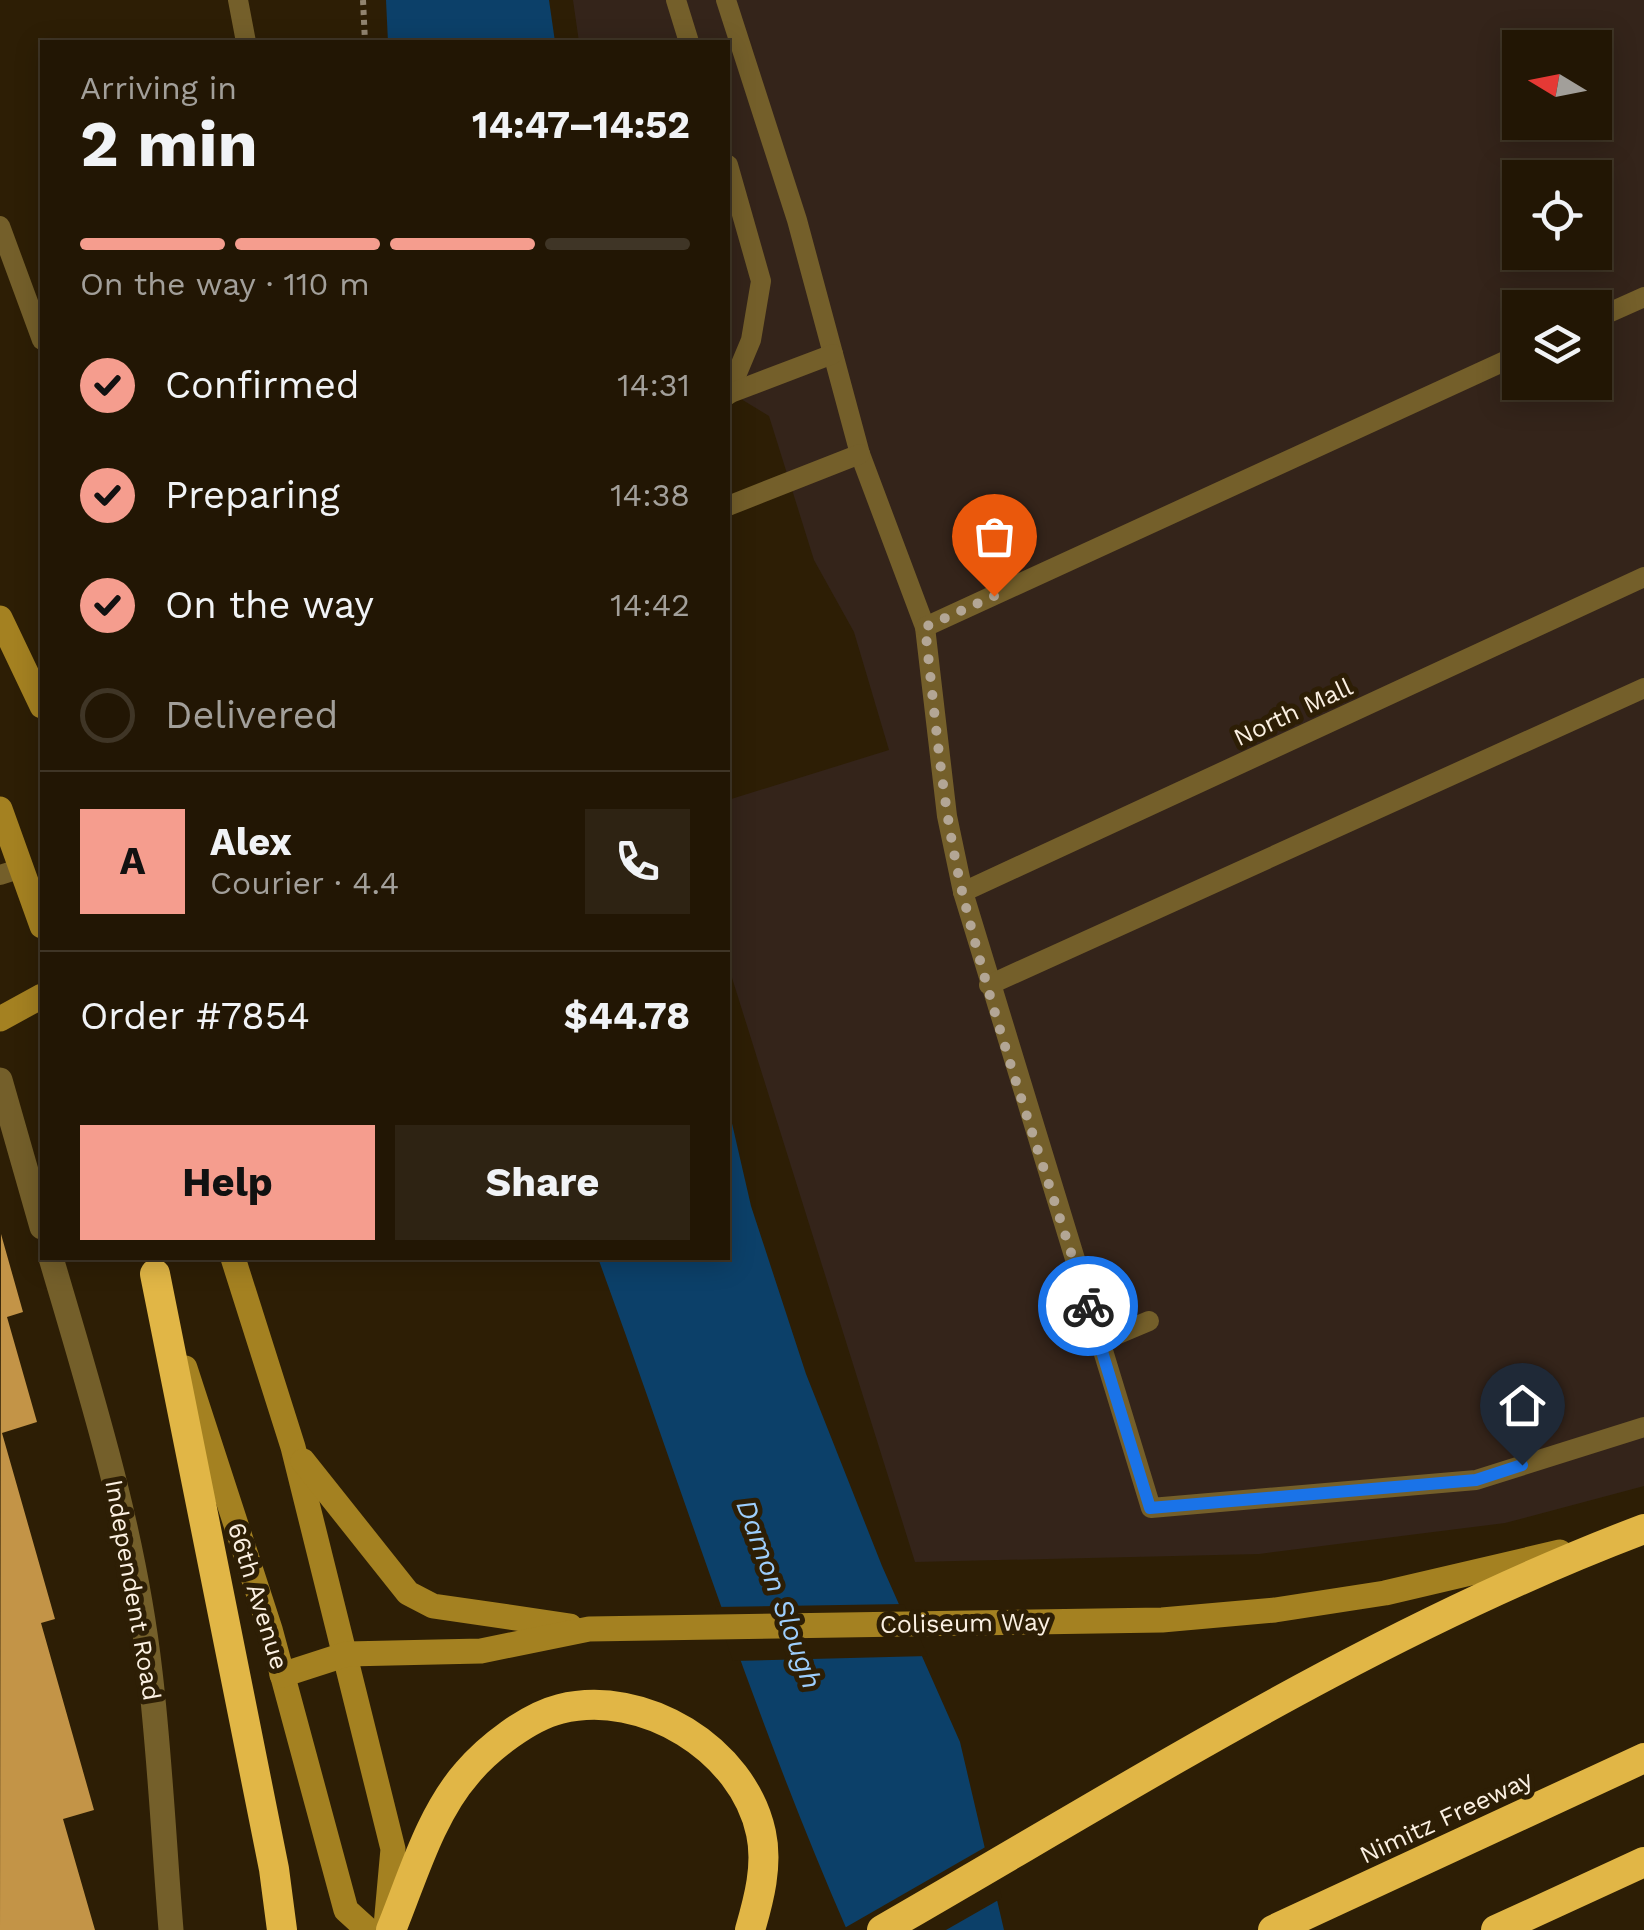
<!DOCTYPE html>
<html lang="en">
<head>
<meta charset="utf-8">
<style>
  :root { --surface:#221604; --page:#2e2313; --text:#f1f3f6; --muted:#a29f9a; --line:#3f3526; --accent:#f59d8e }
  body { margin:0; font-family:"Work Sans",sans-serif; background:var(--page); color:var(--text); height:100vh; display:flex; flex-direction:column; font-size:38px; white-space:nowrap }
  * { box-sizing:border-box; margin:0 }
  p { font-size:32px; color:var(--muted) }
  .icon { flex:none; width:55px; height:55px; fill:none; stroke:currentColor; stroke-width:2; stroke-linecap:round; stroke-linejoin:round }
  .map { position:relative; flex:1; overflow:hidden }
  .panel { position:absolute; left:40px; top:40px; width:690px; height:1220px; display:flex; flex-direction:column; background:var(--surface); border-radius:0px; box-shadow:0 5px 25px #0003,0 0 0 2px var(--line) }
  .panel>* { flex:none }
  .needle { width:65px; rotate:280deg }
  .controls { position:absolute; left:1502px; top:30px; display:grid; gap:20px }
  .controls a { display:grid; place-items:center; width:110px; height:110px; border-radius:0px; background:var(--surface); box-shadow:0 5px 25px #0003,0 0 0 2px var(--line); font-size:50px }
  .pin { position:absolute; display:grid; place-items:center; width:85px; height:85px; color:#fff; margin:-102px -42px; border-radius:50% 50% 50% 0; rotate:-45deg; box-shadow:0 0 10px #0007 }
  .pin .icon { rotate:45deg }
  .courier { position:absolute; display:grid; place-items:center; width:100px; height:100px; margin:-50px; border:8px solid #1a73e8; border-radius:50%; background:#fff; color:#222; box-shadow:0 2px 12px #0007 }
  .headline em { font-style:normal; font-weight:700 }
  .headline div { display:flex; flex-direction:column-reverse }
  .headline { display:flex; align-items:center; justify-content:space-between; height:170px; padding:0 40px }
  h1 { font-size:65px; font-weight:700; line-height:75px }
  .bar { display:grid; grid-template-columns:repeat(4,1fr); gap:15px 10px; align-content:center; height:120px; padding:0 40px }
  .bar i { height:12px; border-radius:8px; background:var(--line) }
  .bar .on { background:var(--accent) }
  .bar p { grid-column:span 4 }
  .line { display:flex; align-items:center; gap:25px; padding:0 40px; border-top:2px solid var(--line) }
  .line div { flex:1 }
  .round { display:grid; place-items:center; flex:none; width:105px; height:105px; border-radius:0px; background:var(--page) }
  ol { padding:0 40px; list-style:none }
  li { display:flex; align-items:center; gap:30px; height:110px }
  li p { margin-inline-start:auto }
  li .icon { padding:10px; border-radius:50%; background:var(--accent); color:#111; stroke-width:4 }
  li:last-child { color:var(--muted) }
  li i { width:55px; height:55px; border:5px solid var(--line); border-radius:50% }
  .cta { display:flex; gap:20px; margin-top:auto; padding:20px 40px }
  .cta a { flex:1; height:115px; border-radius:0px; background:var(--accent); color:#111; font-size:40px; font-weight:700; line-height:115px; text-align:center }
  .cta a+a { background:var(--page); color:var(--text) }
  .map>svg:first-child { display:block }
  .commercial { fill:#34241a; fill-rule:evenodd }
  .water { fill:#0c4069 }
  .pier { fill:#2d1e05 }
  .building { fill:#c39447 }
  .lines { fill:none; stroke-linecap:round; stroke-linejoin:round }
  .path { stroke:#918470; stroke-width:6; stroke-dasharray:5 5; stroke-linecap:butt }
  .lane { stroke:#745f2a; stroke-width:20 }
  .street { stroke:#745f2a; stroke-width:25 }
  .secondary { stroke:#a48121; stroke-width:25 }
  .highway { stroke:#e1b646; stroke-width:30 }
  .done { stroke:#b3a695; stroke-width:10; stroke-dasharray:0 18 }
  .route { stroke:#1a73e8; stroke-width:12 }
  .labels { text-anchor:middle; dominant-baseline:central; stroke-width:10; stroke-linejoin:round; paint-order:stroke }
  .street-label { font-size:25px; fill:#fbf0e2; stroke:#2d1e05 }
  .water-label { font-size:28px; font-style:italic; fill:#9dcefd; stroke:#2d1e05 }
</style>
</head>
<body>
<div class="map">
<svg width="1644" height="1930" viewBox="0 0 1644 1930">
  <rect width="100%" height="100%" fill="#2d1e05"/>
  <!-- commercial -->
  <path class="commercial" d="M573,0H1644V1486L1505,1523L1259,1554L915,1562L728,965V800L889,750L854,632L814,560L769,416L728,391V42H579ZM1520,48H1595V122H1520ZM1520,178H1595V252H1520ZM1520,308H1595V382H1520Z"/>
  <!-- water -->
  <g class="water">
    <polygon points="386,0 549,0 555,42 388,42"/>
    <path d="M728,1106L751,1206L806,1374L882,1566L960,1742L1004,1930H847C751,1710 680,1482 598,1258H728Z"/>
  </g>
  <!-- pier -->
  <g class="pier">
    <polygon points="904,1604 928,1656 733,1661 715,1607"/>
    <polygon points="989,1845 1002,1898 946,1930 841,1930"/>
  </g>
  <!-- building -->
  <polygon class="building" points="1,1234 23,1312 7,1317 37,1422 2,1433 55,1619 41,1623 94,1810 63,1819 95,1930 0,1930"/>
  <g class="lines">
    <!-- path -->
    <polyline class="path" points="363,0 365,42"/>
    <!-- lane -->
    <g class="lane">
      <polyline points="238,0 246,42"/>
      <polyline points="676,0 689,42"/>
      <polyline points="726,0 797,220 860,454 925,627 947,816 963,892 1151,1508 1476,1480 1644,1427"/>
      <polyline points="728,165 761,281 751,340 728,395"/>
      <polyline points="0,226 42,340"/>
      <polyline points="1595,319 1644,297"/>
      <polyline points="728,394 833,354"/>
      <polyline points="728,506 860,454"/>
      <polyline points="925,627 1520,354"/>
      <polyline points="0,875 22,868"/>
      <polyline points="963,892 1644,577"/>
      <polyline points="989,985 1644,688"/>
      <polyline points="1099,1342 1149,1321"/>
    </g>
    <!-- street -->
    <g class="street">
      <polyline points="0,1080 42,1227"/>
      <path d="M51,1258C91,1394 134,1530 150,1672C160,1757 164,1844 171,1930"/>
    </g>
    <!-- secondary -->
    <g class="secondary">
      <polyline points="0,618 42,706"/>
      <polyline points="0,809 42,926"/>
      <polyline points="0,1019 42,996"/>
      <polyline points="233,1258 293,1447 393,1849 386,1926"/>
      <polyline points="185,1368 270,1629 346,1910 368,1930"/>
      <polyline points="303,1461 408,1593 433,1606 570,1626"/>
      <polyline points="282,1675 347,1654 481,1651 589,1629 1162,1620 1275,1610 1385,1593 1560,1552"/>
    </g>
    <!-- highway -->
    <g class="highway">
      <polyline points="155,1274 274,1869 282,1930"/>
      <path d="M391,1930C412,1879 430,1815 467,1773C488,1748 528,1717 560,1709C643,1688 743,1749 761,1833C768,1865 759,1899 750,1930"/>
      <path d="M882,1930C1131,1787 1374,1631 1644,1529"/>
      <polyline points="1273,1930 1644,1758"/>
      <polyline points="1496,1930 1644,1862"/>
    </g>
  </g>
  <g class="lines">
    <!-- done -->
    <path class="done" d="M994,596L925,627C935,715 942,804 962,891C996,1031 1045,1169 1088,1306"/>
    <!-- route -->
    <polyline class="route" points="1088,1306 1150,1508 1476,1480 1522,1465"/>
  </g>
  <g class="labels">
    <!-- street labels -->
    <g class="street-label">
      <text transform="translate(1293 712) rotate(-25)">North Mall</text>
      <text transform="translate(133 1590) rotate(80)">Independent Road</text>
      <text transform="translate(258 1596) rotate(73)">66th Avenue</text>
      <text transform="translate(965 1623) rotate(-1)">Coliseum Way</text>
      <text transform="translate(1446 1817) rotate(-25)">Nimitz Freeway</text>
    </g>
    <!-- water labels -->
    <g class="water-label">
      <text transform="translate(779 1594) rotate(70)">Damon Slough</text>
    </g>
  </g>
</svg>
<div class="controls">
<a><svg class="needle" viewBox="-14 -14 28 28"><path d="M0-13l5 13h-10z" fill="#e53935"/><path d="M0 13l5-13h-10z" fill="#a29f9a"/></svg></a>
<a><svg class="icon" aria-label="locate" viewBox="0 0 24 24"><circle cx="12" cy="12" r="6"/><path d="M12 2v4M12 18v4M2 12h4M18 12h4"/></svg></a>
<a><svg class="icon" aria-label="layers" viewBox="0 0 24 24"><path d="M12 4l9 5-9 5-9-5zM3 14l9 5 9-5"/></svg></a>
</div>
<div class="pin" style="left:994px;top:596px;background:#ea580c"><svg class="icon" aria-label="bag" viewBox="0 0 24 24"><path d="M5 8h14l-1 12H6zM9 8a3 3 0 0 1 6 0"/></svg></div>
<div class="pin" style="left:1522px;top:1465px;background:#1f2937"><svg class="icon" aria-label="home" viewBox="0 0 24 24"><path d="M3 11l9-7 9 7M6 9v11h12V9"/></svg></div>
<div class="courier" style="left:1088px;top:1306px"><svg class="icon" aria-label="bike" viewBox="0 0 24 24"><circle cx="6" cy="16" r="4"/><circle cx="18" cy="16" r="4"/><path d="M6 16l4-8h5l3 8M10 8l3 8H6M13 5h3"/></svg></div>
<section class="panel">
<div class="headline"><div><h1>2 min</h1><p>Arriving in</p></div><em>14:47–14:52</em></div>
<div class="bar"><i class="on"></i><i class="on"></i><i class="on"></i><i></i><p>On the way · 110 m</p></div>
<ol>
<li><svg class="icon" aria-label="check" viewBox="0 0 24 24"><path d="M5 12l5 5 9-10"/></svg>Confirmed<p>14:31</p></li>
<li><svg class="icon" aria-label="check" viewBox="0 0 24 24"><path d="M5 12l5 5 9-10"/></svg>Preparing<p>14:38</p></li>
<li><svg class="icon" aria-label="check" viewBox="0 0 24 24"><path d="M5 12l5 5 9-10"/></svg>On the way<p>14:42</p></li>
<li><i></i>Delivered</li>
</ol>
<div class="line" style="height:180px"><b class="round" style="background:var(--accent);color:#111">A</b><div><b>Alex</b><p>Courier · 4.4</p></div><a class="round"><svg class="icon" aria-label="phone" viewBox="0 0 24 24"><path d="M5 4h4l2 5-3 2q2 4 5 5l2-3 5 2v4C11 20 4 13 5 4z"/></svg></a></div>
<div class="line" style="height:130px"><div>Order #7854</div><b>$44.78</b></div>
<div class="cta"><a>Help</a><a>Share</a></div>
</section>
</div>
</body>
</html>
